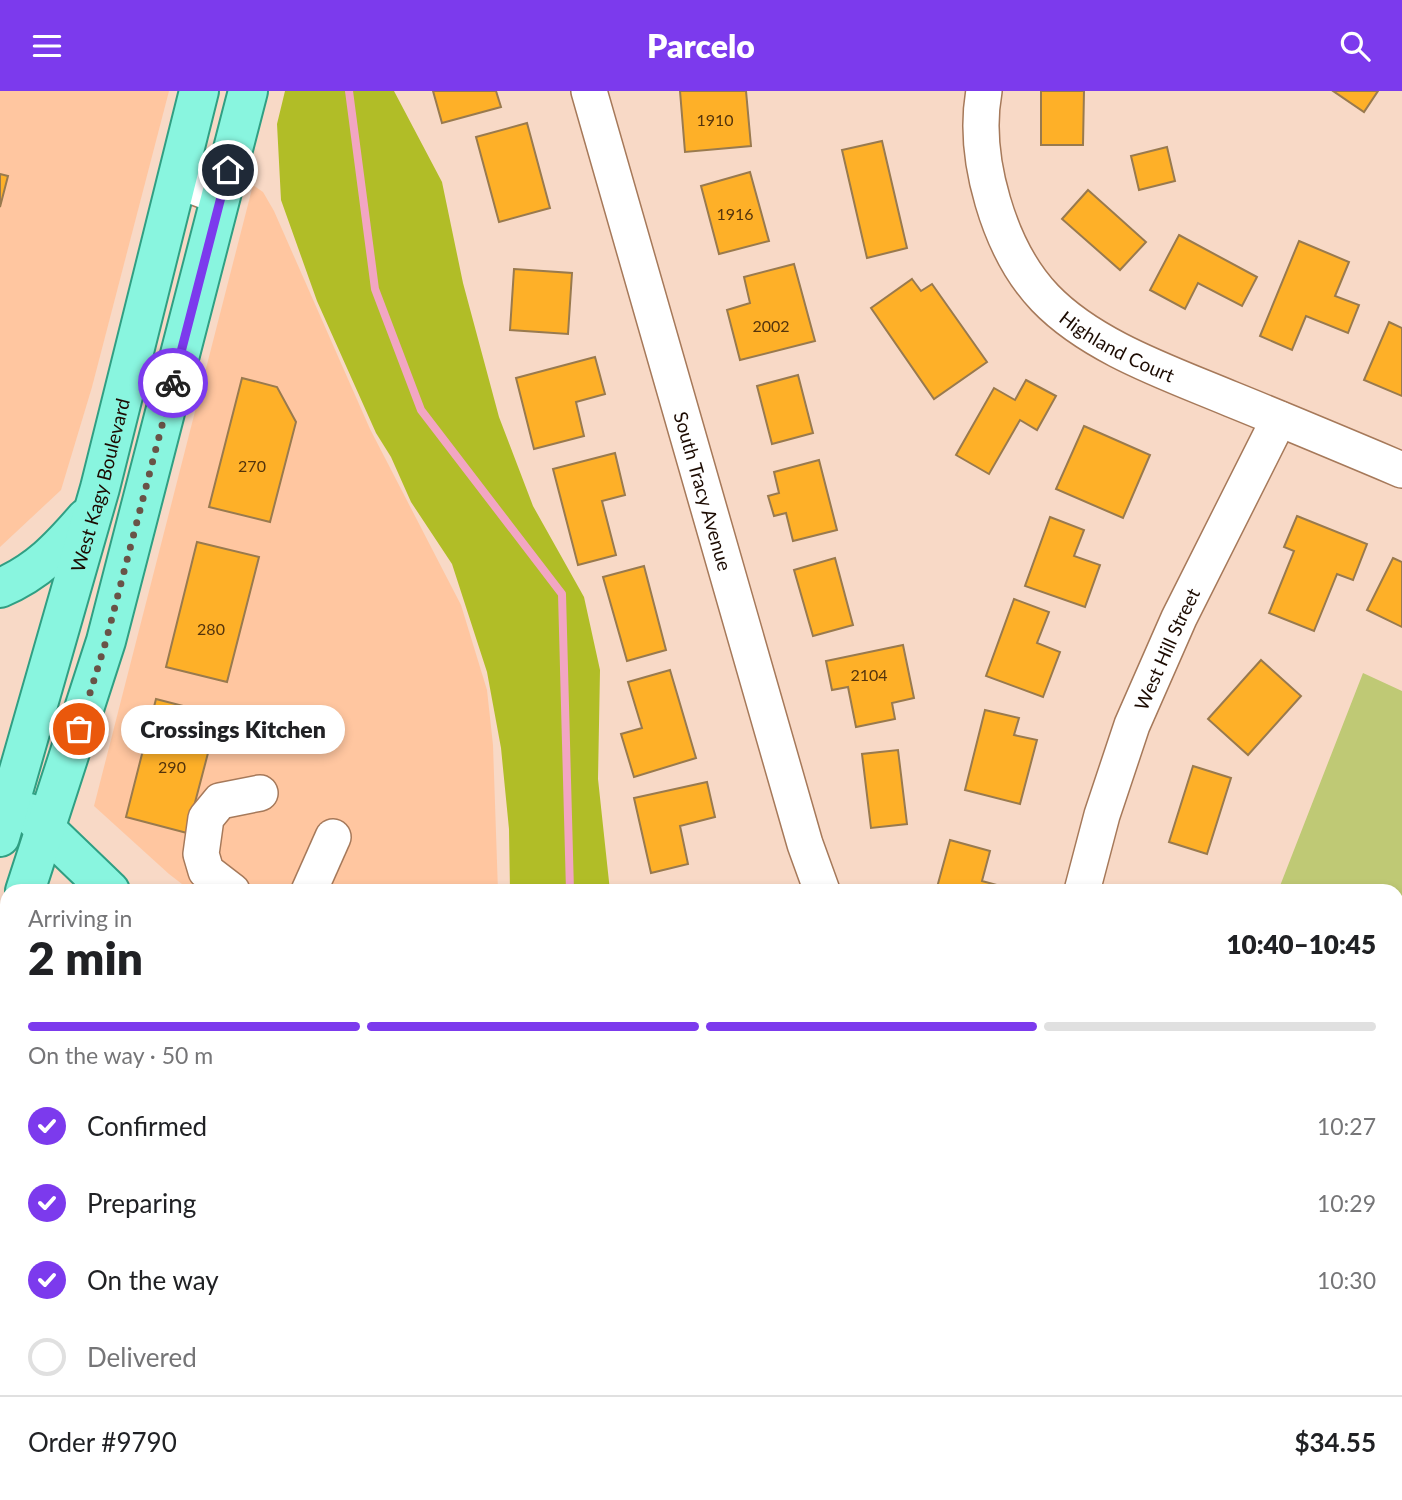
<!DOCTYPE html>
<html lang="en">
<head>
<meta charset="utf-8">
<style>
  :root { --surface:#fff; --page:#f6f6f6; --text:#202124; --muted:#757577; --line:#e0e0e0; --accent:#7c3aed }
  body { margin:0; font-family:Lato,sans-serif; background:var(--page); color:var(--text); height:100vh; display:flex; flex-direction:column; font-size:26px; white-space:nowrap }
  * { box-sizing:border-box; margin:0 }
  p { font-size:23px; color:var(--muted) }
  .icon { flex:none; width:38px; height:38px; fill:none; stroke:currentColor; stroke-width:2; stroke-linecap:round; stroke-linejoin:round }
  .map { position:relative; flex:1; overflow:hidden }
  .side { position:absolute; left:0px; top:793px; width:1404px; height:618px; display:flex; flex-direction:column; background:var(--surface); border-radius:21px 21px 0 0; box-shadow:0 4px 10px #0003 }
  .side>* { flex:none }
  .pin { position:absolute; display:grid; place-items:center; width:60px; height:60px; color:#fff; margin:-30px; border:4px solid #fff; border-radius:50%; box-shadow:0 2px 7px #0007 }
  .courier { position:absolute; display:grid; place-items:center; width:70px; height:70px; margin:-35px; border:5px solid #7c3aed; border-radius:50%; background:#fff; color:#222; box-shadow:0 2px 9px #0007 }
  .bubble { position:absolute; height:49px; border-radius:24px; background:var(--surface); box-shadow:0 4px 10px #0003; font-size:23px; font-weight:800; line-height:49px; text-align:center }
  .overview em { font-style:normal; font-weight:800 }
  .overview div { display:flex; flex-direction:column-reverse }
  .overview { display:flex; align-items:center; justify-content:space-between; height:119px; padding:0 28px }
  h1 { font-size:46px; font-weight:800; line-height:52px }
  .bar { display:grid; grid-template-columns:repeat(4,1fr); gap:10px 7px; align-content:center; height:84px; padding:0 28px }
  .bar i { height:9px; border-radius:5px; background:var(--line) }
  .bar .active { background:var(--accent) }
  .bar p { grid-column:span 4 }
  .line { display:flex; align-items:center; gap:18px; padding:0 28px; border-top:2px solid var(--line) }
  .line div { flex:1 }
  ol { padding:0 28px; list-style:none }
  li { display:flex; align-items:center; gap:21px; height:77px }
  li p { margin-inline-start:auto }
  li .icon { padding:7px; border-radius:50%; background:var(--accent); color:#fff; stroke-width:4 }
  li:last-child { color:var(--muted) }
  li i { width:38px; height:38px; border:4px solid var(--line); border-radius:50% }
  header { display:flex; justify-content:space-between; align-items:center; height:91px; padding:0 28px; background:var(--accent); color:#fff; font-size:32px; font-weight:800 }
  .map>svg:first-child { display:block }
  .built { fill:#ffc6a0 }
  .green { fill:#bfc975 }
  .forest { fill:#b1bd27 }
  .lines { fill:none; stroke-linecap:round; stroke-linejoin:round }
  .stream { stroke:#f2a6c3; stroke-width:8 }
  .building { fill:#feb028; stroke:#997a4e; stroke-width:2 }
  .minor-casing { stroke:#a6795a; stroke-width:38 }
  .major-casing { stroke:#309f83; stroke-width:42 }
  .path { stroke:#988071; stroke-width:4.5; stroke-dasharray:3.5 5; stroke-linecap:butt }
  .minor { stroke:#fff; stroke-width:35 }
  .major { stroke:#89f5df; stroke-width:38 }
  .done { stroke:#695347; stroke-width:7; stroke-dasharray:0 12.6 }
  .route { stroke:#7c3aed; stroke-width:9 }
  .labels { text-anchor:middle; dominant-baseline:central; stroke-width:5; stroke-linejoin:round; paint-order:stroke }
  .number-label { font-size:16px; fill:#54340c }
  .street-label { font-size:19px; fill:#1c0b02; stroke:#fee9dc }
</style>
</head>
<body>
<header><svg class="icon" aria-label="menu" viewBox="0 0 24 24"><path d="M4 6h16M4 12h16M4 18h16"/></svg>Parcelo<svg class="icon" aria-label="search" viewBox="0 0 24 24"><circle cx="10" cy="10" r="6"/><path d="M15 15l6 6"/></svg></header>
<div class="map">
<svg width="1402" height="1409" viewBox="0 0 1402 1409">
  <rect width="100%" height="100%" fill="#f8d9c6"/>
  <!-- built -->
  <g class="built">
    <polygon points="0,0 169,0 92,296 61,399 0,456"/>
    <polygon points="253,94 263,101 274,120 370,338 461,514 487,599 493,654 498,800 191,800 169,783 94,715"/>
    <polygon points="0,1112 7,1119 7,1404 299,1404 305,1409 0,1409"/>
  </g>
  <!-- green -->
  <g class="green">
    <polygon points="1363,582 1402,600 1402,851 1397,849 1396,800 1278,800"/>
    <polygon points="348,1404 1257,1404 1261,1409 353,1409"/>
  </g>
  <!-- forest -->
  <polygon class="forest" points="285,0 394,0 442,91 463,192 499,326 533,415 584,506 600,579 598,688 610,800 510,800 509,738 501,657 487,581 452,473 411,411 391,366 376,342 317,210 281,109 277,33"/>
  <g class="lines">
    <!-- stream -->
    <g class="stream">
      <polyline points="349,0 375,198 421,319 562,503 570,800"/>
      <polyline points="728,1404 731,1409"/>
    </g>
  </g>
  <!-- building -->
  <g class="building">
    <polygon points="433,0 496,0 501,16 442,32"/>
    <polygon points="680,0 746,0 751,55 685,61"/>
    <polygon points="1041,0 1084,0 1083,54 1041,54"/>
    <polygon points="1333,0 1378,0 1364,21"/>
    <polygon points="527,32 550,117 499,131 476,46"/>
    <polygon points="882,50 907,157 867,167 842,59"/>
    <polygon points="1167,56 1175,90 1139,99 1131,65"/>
    <polygon points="750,81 769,150 719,163 701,95"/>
    <polygon points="0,83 8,85 0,116"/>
    <polygon points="1088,99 1146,151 1120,179 1062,128"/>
    <polygon points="1179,144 1257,186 1242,215 1198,192 1185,218 1150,199"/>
    <polygon points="1299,150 1349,171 1335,205 1359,214 1348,242 1306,225 1292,259 1260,245"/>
    <polygon points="794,173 815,250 740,269 727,219 750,212 744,186"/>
    <polygon points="514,178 572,182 568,243 510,239"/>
    <polygon points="912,188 921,200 932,193 987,271 934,308 871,217"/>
    <polygon points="1389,231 1402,237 1402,305 1364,289"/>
    <polygon points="595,266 605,303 576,311 584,345 534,358 516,287"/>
    <polygon points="798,284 813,342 772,353 757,295"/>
    <polygon points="242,287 277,296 296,331 270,431 209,416"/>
    <polygon points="1026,289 1056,305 1037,339 1020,329 989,383 956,364 994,297 1015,309"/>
    <polygon points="1084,335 1150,364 1123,427 1056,398"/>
    <polygon points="615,362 625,404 602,410 616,464 578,474 553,378"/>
    <polygon points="819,369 837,439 793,450 786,422 774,425 768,405 779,402 774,381"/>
    <polygon points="1297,425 1367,453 1353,489 1337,483 1314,540 1269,522 1294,460 1284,456"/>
    <polygon points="1050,426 1084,439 1074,465 1100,474 1085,516 1025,495"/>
    <polygon points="197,451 259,466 227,591 166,576"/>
    <polygon points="835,467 853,534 813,545 794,479"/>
    <polygon points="1393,467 1402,471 1402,536 1367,519"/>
    <polygon points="644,475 666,559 627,570 603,486"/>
    <polygon points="1014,508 1049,521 1037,552 1060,561 1043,606 986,585"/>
    <polygon points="903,554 914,607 892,612 895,628 856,636 848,596 832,599 826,570"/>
    <polygon points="1261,569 1301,605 1248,664 1208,628"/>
    <polygon points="670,579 696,667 634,686 621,643 642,637 628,591"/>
    <polygon points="156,608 218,624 187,742 126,726"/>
    <polygon points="985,619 1019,627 1014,644 1037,649 1020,713 965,699"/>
    <polygon points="898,659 907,733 871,737 862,663"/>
    <polygon points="1193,675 1231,687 1207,763 1169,751"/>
    <polygon points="707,691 715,726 680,735 688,773 651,782 634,707"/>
    <polygon points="950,749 990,760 982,790 1004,796 1003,800 936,800"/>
    <polygon points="1396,952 1402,962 1402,975 1396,978"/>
    <polygon points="1396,1346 1402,1347 1402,1409 1368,1409 1369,1404 1396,1404"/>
  </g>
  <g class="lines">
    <!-- minor casing -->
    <g class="minor-casing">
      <g id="minor">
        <path id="s1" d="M589,0L805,753L822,800"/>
        <path id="s2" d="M984,0C972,66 999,159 1045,207C1092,256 1169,282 1231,308C1288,331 1345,355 1402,379"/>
        <polyline points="176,89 221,106"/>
        <polyline points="232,800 206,780 201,763 206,727 220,710 260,702"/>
        <polyline points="309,800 333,746"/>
        <path id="s3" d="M1082,800L1102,724L1132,634L1179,527L1279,328"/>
        <polyline points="0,1364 7,1365"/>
        <polyline points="148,1404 169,1409"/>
      </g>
    </g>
    <!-- major casing -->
    <g class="major-casing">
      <g id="major">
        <path d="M0,497C38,481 60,457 86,427"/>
        <polyline points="29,722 110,800"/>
        <path id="s4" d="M0,746L100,397L199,0"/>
        <polyline points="25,800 106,550 248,0"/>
        <polyline points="0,899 7,871"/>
        <polyline points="1396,1267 1402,1268"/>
      </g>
    </g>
    <!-- path -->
    <g class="path">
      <polyline points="0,1075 7,1081"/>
      <polyline points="281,1404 286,1409"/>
    </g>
    <!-- minor -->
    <use href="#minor" class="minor"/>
    <!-- major -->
    <use href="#major" class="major"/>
  </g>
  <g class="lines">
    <!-- done -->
    <polyline class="done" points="79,638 106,550 173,292"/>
    <!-- route -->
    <polyline class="route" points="173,292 228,79"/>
  </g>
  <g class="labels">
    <!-- number labels -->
    <g class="number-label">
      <text x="715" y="28">1910</text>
      <text x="735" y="122">1916</text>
      <text x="771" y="234">2002</text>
      <text x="252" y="374">270</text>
      <text x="211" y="537">280</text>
      <text x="869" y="583">2104</text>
      <text x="172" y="675">290</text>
    </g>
    <!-- street labels -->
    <g class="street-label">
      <text stroke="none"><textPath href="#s2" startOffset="310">Highland Court</textPath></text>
      <text stroke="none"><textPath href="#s4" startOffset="366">West Kagy Boulevard</textPath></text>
      <text stroke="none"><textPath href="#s1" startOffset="416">South Tracy Avenue</textPath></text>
      <text stroke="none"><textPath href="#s3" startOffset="257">West Hill Street</textPath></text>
    </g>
  </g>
</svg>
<div class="pin" style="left:79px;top:638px;background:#ea580c"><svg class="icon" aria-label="bag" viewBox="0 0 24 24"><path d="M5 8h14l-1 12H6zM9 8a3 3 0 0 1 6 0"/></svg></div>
<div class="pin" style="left:228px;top:79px;background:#1f2937"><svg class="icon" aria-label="home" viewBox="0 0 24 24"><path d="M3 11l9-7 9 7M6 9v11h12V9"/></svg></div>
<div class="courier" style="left:173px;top:292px"><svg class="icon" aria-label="bike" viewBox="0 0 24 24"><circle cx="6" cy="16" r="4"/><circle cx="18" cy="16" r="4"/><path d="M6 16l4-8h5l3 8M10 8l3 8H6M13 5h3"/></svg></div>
<div class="bubble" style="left:121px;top:614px;width:224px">Crossings Kitchen</div>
<section class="side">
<div class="overview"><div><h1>2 min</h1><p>Arriving in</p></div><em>10:40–10:45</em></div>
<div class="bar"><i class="active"></i><i class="active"></i><i class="active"></i><i></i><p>On the way · 50 m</p></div>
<ol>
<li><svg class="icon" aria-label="check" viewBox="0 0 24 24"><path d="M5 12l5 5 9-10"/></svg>Confirmed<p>10:27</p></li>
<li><svg class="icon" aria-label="check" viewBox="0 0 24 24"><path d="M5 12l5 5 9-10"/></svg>Preparing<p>10:29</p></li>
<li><svg class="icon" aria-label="check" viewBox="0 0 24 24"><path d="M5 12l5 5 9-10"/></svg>On the way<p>10:30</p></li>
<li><i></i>Delivered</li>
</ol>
<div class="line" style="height:91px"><div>Order #9790</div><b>$34.55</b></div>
</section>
</div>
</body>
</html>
